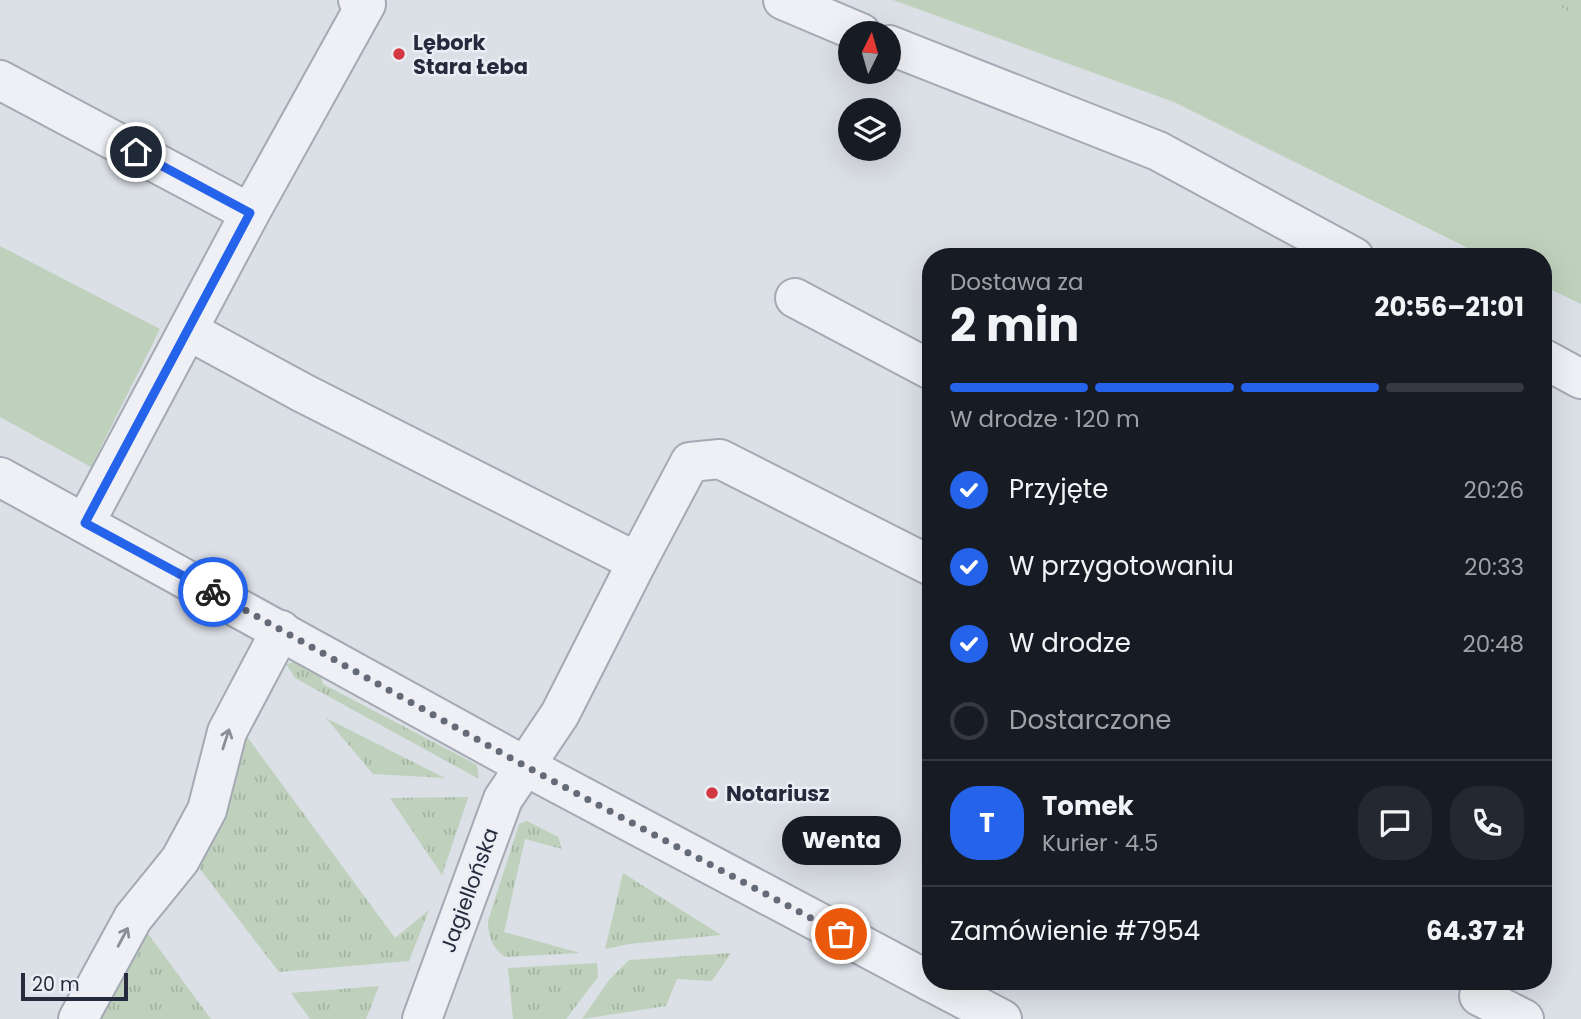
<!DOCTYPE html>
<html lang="pl">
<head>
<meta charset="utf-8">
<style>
  :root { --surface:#171b24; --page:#242831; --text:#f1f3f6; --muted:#9ea1a6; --line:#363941; --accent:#2563eb }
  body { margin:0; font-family:Poppins,sans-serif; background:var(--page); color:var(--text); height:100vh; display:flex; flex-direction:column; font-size:26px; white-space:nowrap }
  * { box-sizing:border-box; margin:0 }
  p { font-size:23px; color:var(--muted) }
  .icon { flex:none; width:38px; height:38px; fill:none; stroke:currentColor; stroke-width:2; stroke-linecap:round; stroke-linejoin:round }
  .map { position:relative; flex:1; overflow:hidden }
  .details { position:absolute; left:922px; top:248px; width:630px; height:742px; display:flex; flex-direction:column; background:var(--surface); border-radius:28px; box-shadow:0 7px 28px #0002 }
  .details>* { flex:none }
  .needle { width:46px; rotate:5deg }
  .controls { position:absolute; left:838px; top:21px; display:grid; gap:14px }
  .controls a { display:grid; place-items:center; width:63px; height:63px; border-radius:50%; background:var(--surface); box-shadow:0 7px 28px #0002; font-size:35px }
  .scale { position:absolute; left:21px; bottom:18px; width:107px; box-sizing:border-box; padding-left:7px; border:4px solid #252b3d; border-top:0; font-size:19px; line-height:24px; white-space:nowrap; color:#252b3d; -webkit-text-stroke:5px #eaeef4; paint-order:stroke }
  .pin { position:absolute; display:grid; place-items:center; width:60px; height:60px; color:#fff; margin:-30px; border:4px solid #fff; border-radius:50%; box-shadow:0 2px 7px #0007 }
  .courier { position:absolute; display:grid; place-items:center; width:70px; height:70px; margin:-35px; border:5px solid #2563eb; border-radius:50%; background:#fff; color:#222; box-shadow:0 2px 9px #0007 }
  .bubble { position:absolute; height:49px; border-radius:24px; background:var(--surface); box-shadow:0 7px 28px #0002; font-size:23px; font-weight:700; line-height:49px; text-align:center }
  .summary em { font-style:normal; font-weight:700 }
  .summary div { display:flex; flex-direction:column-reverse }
  .summary { display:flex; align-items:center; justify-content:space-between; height:119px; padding:0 28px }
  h1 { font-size:46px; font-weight:700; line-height:52px }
  .bar { display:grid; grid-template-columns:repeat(4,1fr); gap:10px 7px; align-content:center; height:84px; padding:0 28px }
  .bar i { height:9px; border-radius:5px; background:var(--line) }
  .bar .selected { background:var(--accent) }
  .bar p { grid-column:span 4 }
  .line { display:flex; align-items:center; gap:18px; padding:0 28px; border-top:2px solid var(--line) }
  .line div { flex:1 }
  .round { display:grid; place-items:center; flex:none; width:74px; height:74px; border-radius:28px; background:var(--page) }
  ol { padding:0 28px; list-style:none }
  li { display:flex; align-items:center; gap:21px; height:77px }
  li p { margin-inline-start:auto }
  li .icon { padding:7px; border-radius:50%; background:var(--accent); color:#fff; stroke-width:4 }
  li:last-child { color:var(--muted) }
  li i { width:38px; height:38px; border:4px solid var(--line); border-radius:50% }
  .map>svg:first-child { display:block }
  .grass { fill:url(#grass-tufts) }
  .garden { fill:#bfd1bc }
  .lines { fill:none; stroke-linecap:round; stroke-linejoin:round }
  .minor-casing { stroke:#a4a9b3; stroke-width:42 }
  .tertiary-casing { stroke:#a4a9b3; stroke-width:42 }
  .minor { stroke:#eef0f5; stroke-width:38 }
  .tertiary { stroke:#eef0f5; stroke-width:38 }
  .oneway { stroke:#8a8e99 }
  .done { stroke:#656a78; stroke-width:7; stroke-dasharray:0 12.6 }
  .route { stroke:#2563eb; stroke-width:9 }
  .poi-dot { fill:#d33843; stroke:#eaeef4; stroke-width:2.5 }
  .labels { text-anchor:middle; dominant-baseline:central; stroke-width:5; stroke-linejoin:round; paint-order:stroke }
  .poi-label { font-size:21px; font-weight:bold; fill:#252b3d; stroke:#eaeef4; text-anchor:start }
  .street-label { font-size:21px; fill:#252b3d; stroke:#eaeef4 }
</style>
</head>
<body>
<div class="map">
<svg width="1581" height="1019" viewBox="0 0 1581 1019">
  <defs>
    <pattern id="grass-tufts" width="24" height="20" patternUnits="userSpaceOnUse" patternTransform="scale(1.75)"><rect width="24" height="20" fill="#bfd1bc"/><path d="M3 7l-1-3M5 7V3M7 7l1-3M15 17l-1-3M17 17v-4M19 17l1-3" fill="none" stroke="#a4b4a2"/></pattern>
  </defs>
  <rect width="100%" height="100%" fill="#dbdfe6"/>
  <!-- grass -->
  <g class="grass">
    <polygon points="1552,0 1581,0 1581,22"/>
    <polygon points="295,662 305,665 321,675 323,684 477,765 479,779 295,678 286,664"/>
    <polygon points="326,718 445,778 373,774"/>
    <polygon points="245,734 395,938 429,910 409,961 279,972 193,860"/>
    <polygon points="468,797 468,798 442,875 390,798"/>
    <path d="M527,821L558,837L562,849L525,839L504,932L580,953L505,957C492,948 488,936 488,921L519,824Z"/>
    <polygon points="623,873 721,935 629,944 605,949"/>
    <polygon points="143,927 211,1019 94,1019"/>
    <polygon points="731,953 712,981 677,979 666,1006 582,1019 609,980 629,960"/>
    <polygon points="597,963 598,977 566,1019 513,1019 508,968"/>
    <polygon points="379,986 366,1019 310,1019 291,993"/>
  </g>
  <!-- garden -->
  <g class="garden">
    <polygon points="893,0 1552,0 1581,22 1581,304 1544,286 1544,257 1486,257 1174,102"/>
    <polygon points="0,246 160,329 91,467 0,417"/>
  </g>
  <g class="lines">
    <!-- minor casing -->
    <g class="minor-casing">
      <g id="minor">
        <polyline points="783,0 861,33"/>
        <polyline points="889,45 1158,151 1354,257"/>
        <polyline points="0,80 250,213"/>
        <polyline points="795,298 931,370"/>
        <polyline points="189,331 303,393 637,562 690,462 720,459 931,566"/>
        <polyline points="1544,359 1581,379"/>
        <polyline points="85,523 250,213 366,4 358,0"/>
        <polyline points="1479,996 1524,1019"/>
        <polyline points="78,1019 133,918 180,860 207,810 227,732 281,630"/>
        <polyline points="422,1019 503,799 560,714 637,562"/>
      </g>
    </g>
    <!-- tertiary casing -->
    <g class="tertiary-casing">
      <g id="tertiary">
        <polyline points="0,477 525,766 931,982"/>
        <polyline points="931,982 1002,1019"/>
      </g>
    </g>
    <!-- minor -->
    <use href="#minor" class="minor"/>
    <!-- tertiary -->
    <use href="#tertiary" class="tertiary"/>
  </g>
  <!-- one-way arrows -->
  <defs><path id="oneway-shaft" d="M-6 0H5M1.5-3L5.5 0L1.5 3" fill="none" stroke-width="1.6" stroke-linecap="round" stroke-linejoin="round" transform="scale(1.75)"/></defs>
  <g class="oneway">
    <use href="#oneway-shaft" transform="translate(226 739) rotate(-72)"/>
    <use href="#oneway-shaft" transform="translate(123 937) rotate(-62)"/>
  </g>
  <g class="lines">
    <!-- done -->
    <polyline class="done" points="213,592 525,766 841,934"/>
    <!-- route -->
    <polyline class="route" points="136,152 250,213 85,523 213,592"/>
  </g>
  <!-- markers -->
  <g class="poi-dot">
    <circle cx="399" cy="54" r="7"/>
    <circle cx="712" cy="793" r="7"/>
  </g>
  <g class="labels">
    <!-- poi labels -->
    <g class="poi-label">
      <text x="413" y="42">Lębork<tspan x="413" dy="24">Stara Łeba</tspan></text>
      <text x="726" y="793">Notariusz</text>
    </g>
    <!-- street labels -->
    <g class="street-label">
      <text transform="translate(469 890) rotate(-70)">Jagiellońska</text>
    </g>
  </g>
</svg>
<div class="controls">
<a><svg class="needle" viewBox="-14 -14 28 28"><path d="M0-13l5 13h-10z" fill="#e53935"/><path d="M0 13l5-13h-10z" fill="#9ea1a6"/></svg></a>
<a><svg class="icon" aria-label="layers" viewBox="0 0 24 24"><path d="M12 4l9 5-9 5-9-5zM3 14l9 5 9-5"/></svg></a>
</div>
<div class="scale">20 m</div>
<div class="pin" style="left:841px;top:934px;background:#ea580c"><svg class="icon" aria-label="bag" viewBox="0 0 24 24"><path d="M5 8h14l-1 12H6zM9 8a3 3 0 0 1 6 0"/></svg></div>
<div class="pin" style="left:136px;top:152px;background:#1f2937"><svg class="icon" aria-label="home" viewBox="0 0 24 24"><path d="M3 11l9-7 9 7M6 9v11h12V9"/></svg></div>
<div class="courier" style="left:213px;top:592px"><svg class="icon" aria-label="bike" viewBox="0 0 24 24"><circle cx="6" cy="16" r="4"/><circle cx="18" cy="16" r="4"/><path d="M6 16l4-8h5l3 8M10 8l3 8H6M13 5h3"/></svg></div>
<div class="bubble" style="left:782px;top:816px;width:119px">Wenta</div>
<section class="details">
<div class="summary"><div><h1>2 min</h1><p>Dostawa za</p></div><em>20:56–21:01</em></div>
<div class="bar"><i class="selected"></i><i class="selected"></i><i class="selected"></i><i></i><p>W drodze · 120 m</p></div>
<ol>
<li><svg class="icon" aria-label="check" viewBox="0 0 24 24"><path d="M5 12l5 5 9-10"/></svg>Przyjęte<p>20:26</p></li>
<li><svg class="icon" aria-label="check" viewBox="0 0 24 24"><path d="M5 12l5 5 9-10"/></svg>W przygotowaniu<p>20:33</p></li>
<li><svg class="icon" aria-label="check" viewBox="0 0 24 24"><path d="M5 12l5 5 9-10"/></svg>W drodze<p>20:48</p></li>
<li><i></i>Dostarczone</li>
</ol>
<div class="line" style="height:126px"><b class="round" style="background:var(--accent);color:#fff">T</b><div><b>Tomek</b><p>Kurier · 4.5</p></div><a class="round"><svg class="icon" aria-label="chat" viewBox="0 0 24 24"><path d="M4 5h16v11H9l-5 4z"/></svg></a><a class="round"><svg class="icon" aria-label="phone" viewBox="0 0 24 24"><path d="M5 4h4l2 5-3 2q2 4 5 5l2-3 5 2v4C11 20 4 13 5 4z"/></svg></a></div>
<div class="line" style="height:91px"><div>Zamówienie #7954</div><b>64.37 zł</b></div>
</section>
</div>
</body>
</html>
